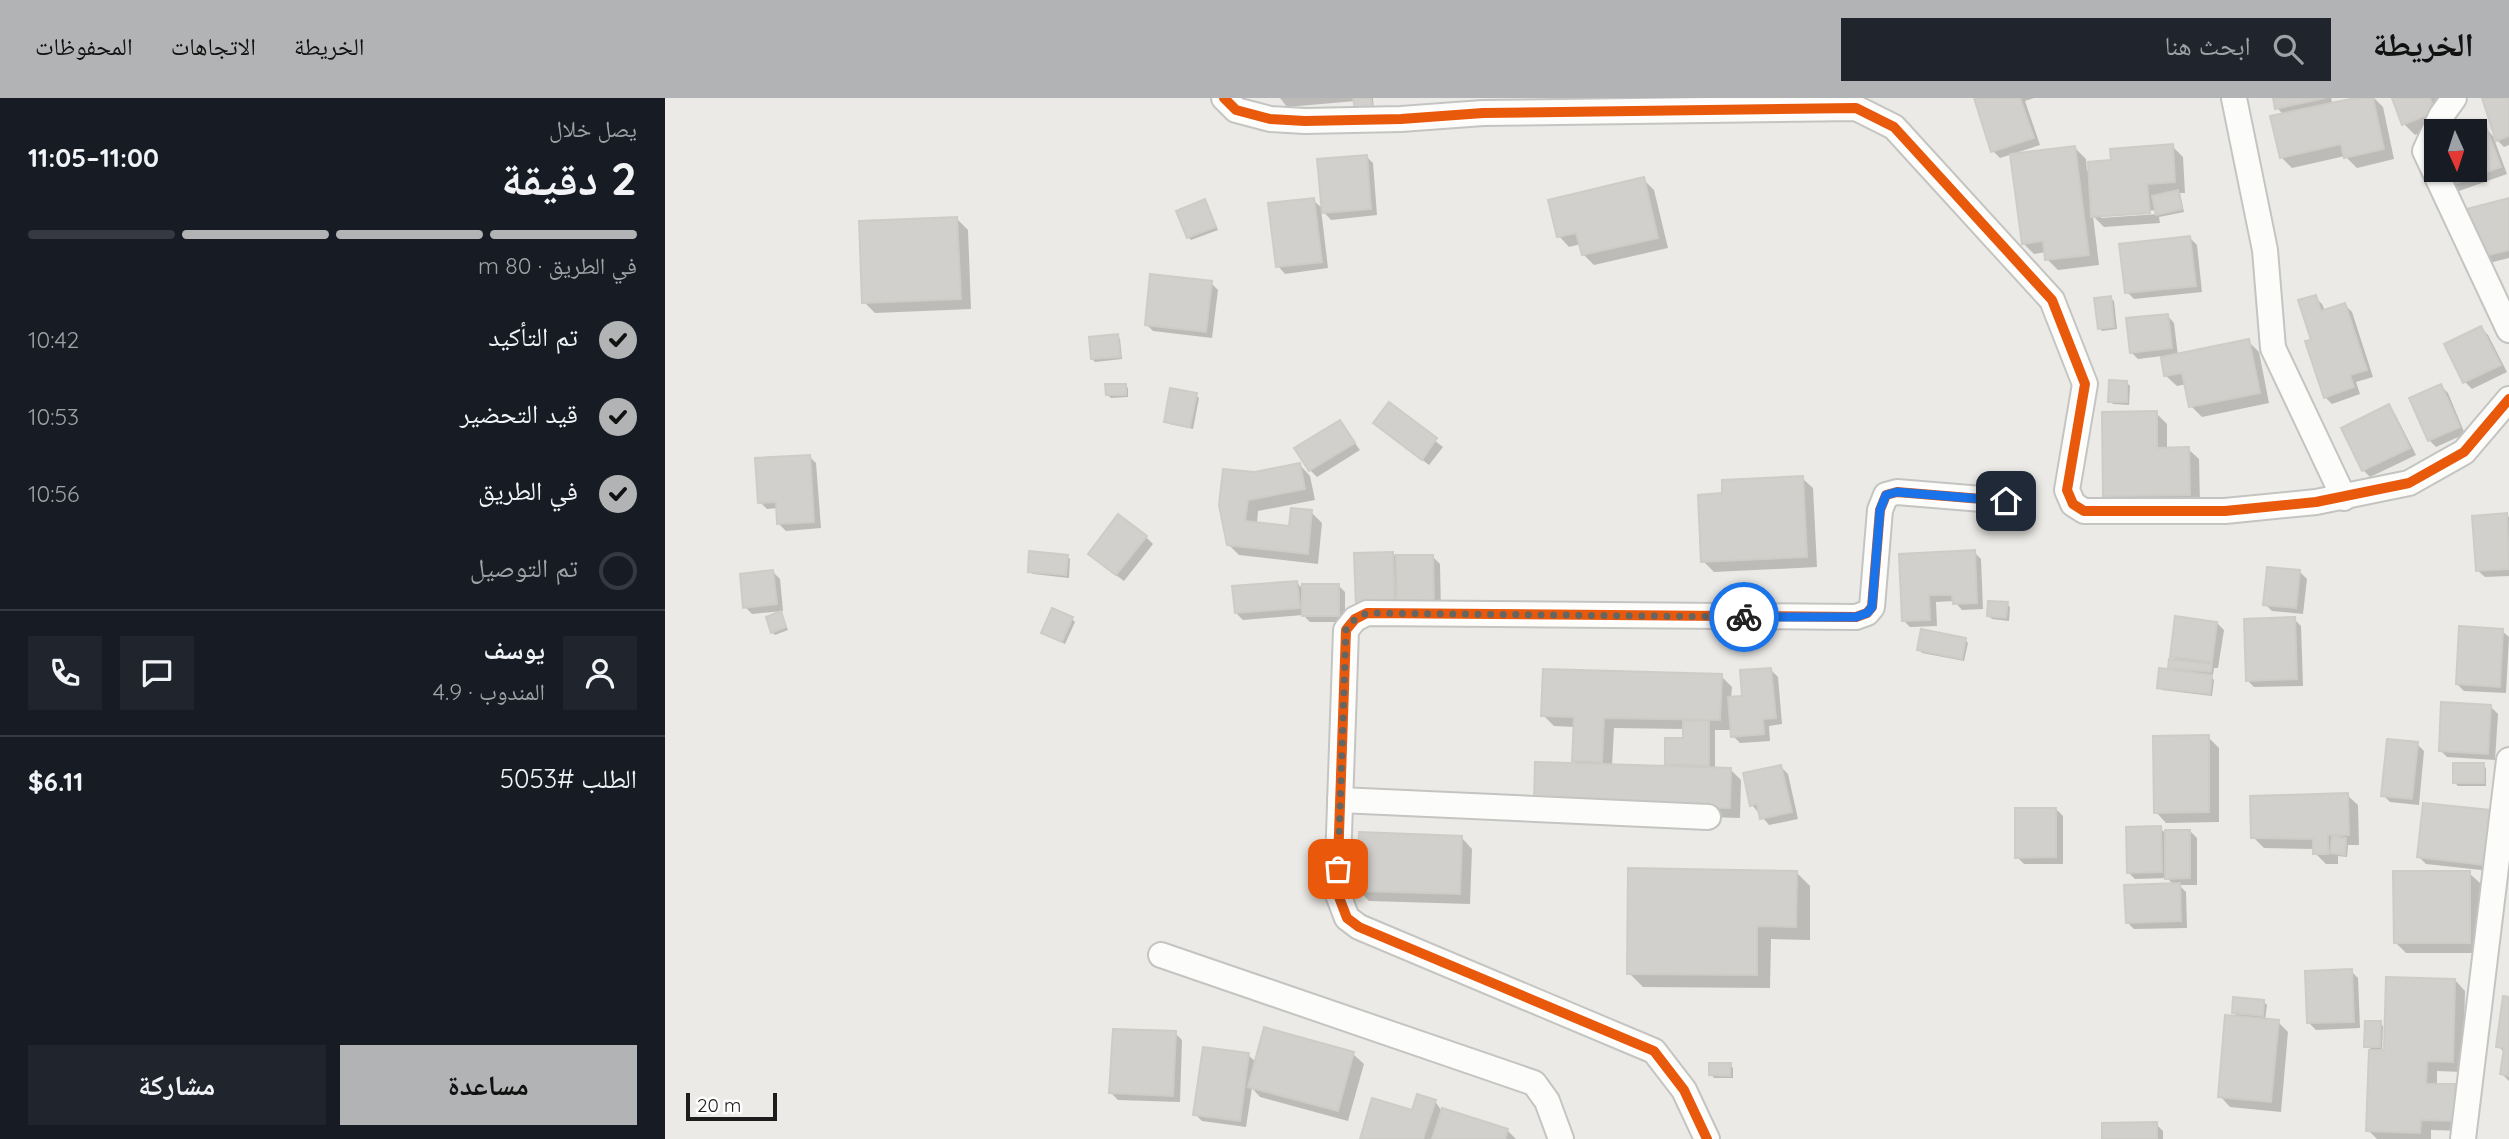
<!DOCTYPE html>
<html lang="ar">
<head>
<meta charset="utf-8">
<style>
  :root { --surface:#171b24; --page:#20242c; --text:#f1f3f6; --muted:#9ea1a6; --line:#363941; --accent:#b2b3b4 }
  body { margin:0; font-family:Quicksand,"Noto Naskh Arabic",sans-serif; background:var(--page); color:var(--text); direction:rtl; height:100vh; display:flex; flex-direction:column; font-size:26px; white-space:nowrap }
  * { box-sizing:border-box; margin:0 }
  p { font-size:23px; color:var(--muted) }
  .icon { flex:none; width:38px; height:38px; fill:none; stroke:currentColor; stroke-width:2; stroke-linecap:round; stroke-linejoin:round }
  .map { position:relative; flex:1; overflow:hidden; direction:ltr }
  .drawer { display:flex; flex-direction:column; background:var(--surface); width:665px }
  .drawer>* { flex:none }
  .needle { width:46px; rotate:177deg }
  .buttons { position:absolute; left:1759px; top:21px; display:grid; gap:14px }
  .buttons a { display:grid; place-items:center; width:63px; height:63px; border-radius:0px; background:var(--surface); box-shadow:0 2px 5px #0004; font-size:35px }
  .scale { position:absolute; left:21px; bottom:18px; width:91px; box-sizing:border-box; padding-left:7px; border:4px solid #1d1d1d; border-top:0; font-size:19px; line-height:24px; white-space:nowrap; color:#1d1d1d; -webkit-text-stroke:5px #fff; paint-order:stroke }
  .pin { position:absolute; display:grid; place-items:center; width:60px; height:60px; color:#fff; margin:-30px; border-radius:14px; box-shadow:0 4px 10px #0006 }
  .courier { position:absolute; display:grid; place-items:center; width:70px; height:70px; margin:-35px; border:5px solid #1a73e8; border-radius:50%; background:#fff; color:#222; box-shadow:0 2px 9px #0007 }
  .summary em { font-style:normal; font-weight:800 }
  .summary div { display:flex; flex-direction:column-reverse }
  .summary { display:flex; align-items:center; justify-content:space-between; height:119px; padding:0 28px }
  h1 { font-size:46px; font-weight:800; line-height:52px }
  .bar { display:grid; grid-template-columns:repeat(4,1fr); gap:10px 7px; align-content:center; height:84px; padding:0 28px }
  .bar i { height:9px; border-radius:5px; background:var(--line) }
  .bar .active { background:var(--accent) }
  .bar p { grid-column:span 4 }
  .line { display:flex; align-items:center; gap:18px; padding:0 28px; border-top:2px solid var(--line) }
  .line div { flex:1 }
  .round { display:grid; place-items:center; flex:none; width:74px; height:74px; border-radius:0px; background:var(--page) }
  ol { padding:0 28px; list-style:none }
  li { display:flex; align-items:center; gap:21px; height:77px }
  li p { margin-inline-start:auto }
  li .icon { padding:7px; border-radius:50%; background:var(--accent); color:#111; stroke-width:4 }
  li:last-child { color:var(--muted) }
  li i { width:38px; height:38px; border:4px solid var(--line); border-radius:50% }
  .button { display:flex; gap:14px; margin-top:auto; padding:14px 28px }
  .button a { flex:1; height:80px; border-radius:0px; background:var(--accent); color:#111; font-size:28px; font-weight:800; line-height:80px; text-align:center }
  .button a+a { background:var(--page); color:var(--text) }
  header { display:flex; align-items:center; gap:42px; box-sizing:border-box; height:98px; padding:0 35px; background:var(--accent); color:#111 }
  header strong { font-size:33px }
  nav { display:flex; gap:38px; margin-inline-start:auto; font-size:24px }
  .search { width:490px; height:63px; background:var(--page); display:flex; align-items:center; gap:18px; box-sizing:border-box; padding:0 24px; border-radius:0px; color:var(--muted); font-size:26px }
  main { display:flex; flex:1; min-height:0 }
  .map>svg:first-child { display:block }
  .shadow { fill:#0003; fill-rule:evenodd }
  .building { fill:#d2d0cc; stroke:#ceccc7; stroke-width:2 }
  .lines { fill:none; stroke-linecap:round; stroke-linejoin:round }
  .minor-casing { stroke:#c4c4c2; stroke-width:28 }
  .minor { stroke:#fcfcfb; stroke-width:24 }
  .cycleway-casing { stroke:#fff; stroke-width:15 }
  .cycleway { stroke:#e8590c; stroke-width:10 }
  .done { stroke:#656563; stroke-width:7; stroke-dasharray:0 12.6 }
  .route { stroke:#1a73e8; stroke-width:9 }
</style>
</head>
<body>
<header>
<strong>الخريطة</strong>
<div class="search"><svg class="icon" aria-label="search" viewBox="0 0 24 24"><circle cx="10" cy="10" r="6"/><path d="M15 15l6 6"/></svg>ابحث هنا</div>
<nav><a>الخريطة</a><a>الاتجاهات</a><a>المحفوظات</a></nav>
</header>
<main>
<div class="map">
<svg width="1844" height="1041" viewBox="0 0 1844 1041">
  <rect width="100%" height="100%" fill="#ebeae6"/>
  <!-- shadow -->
  <g class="shadow">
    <polygon points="615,0 708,0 709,12 694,13 691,3 622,9"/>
    <polygon points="1311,0 1369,0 1360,3 1375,47 1335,60 1328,53"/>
    <polygon points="1609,0 1666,0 1668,7 1709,0 1718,9 1729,61 1692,70 1680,58 1627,70 1616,59 1619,17 1612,10"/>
    <polygon points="1729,0 1801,0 1780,25 1750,37 1739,26"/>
    <polygon points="1819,0 1844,0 1844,47 1839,49 1832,42"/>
    <polygon points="1821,31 1828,38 1842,76 1794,93 1787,86 1782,72 1810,72 1810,35"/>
    <path d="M1507,48L1518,59L1520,95H1515L1519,114L1494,119L1495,125L1439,129L1428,118L1434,167L1393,172L1382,161L1381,154L1369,156L1358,145L1410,50L1421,61L1422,73L1447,63ZM1493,112L1494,116L1436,120V116Z"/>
    <polygon points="701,58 708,65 712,117 666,122 656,111 663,170 620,176 613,168 648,102 659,112"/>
    <polygon points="978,81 989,92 1003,150 929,167 918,156 916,146 904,149 894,138"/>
    <polygon points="1844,102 1844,160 1820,166 1813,159"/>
    <polygon points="540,103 553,132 526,142 523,139"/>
    <polygon points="292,121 303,132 306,211 210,215 199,204"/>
    <polygon points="1525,140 1532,147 1537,194 1469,201 1462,194"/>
    <polygon points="546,185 553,192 547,240 488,233 481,226"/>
    <polygon points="1650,199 1657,206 1660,213 1680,207 1687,214 1708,279 1691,284 1695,296 1667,306 1660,299 1648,243"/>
    <polygon points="1445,200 1449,203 1452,231 1437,233 1434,230"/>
    <polygon points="1502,217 1509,225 1513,258 1583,243 1594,254 1604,305 1537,319 1526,308 1522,286 1512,288 1501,278 1497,258 1473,261 1466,254"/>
    <polygon points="1816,230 1823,237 1842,274 1807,291 1800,284 1781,247"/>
    <polygon points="452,238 455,241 457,261 430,264 427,261"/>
    <polygon points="1462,285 1465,288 1464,307 1448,306 1445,303"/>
    <polygon points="460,287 463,290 463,299 446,300 442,297"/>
    <polygon points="1776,288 1783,295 1800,336 1771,349 1764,342"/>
    <polygon points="531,297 534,300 528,331 504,326 500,323"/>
    <polygon points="724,307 778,349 764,367 718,332"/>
    <polygon points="1723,308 1730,316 1751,357 1705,379 1698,372"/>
    <polygon points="1491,315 1502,326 1502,351 1523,351 1534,361 1535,407 1451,408 1440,397"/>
    <polygon points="675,324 695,352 652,379 645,372"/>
    <polygon points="144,358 151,365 156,430 121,433 114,426 113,410 102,411 95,404"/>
    <polygon points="635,367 645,378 650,402 593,413 592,426 625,430 646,414 657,425 653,466 574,457 563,446 590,376"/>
    <polygon points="1137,380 1148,390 1152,469 1049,474 1038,463 1059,397"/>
    <polygon points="1841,417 1844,419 1844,478 1820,479 1812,472"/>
    <polygon points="481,439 488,446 459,483 432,463"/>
    <polygon points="1309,454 1316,461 1318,511 1297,512 1289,503 1271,504 1272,528 1245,529 1238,522 1236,457"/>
    <polygon points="728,455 731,459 767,458 775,466 776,514 700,514"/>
    <polygon points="402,458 405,461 404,480 368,476 364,473"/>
    <polygon points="108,474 115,481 118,513 87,516 80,509"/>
    <polygon points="1635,474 1642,481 1638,516 1607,513 1600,506"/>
    <polygon points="632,485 638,491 673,487 680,494 680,524 645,524 638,517 578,522 571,515"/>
    <polygon points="1342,506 1345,509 1344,523 1327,521 1324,518"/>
    <polygon points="116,515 123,532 110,537 107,534"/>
    <polygon points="407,521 410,524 400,546 378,535"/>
    <polygon points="1629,521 1636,528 1638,588 1589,589 1582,582"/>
    <polygon points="1552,525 1559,532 1553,570 1549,570 1548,577 1544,576 1549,582 1547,598 1497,592 1494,589 1504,573 1506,563 1513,564 1507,558"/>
    <polygon points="1837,533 1844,539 1841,595 1799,593 1792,586"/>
    <polygon points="1300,542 1303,545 1299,563 1257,555 1254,551"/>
    <path d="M1106,572L1113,579L1117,626L1104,628L1105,643L1075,645L1068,638L1067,632H1050V671H1065L1076,682L1075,720L882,714L914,667L909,663L910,629L889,628L878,617L1056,578L1067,589L1066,601L1079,599ZM949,630L1020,631V641L1002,666L1006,670L947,668Z"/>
    <polygon points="1826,609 1833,616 1830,662 1782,659 1775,652"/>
    <polygon points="1543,639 1554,650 1554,724 1501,725 1491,714"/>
    <polygon points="1752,646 1759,653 1754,707 1725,704 1718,697"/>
    <polygon points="1818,667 1821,670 1821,688 1793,688 1790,685"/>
    <polygon points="1116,669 1123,676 1133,721 1104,727 1087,707"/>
    <polygon points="1682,697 1693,707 1694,747 1683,747 1682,759 1673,758 1673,766 1661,766 1650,755 1650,751 1599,750 1588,739"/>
    <polygon points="1391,711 1398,718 1398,766 1359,766 1352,759"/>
    <polygon points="1824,713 1831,721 1825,773 1761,766 1754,759"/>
    <polygon points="1495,730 1499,734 1525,733 1532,740 1532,787 1514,787 1521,794 1522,830 1469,831 1462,824 1509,787 1502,780 1470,781 1463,774"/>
    <polygon points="797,740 807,751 805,806 704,803 693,792"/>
    <polygon points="1131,774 1145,788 1145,842 1106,841 1105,890 978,889 964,875"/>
    <polygon points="1804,775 1815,785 1815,855 1741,855 1730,844"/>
    <polygon points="1686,873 1693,880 1695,930 1651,932 1644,925"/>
    <polygon points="1790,882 1800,893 1798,974 1772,973 1772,988 1789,988 1800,999 1799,1033 1766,1032 1766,1041 1712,1041 1703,1032 1706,951 1701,948 1715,925 1718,928 1717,954"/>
    <polygon points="1844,901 1844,983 1837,976 1840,955 1833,948"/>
    <polygon points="1599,904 1602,907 1600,922 1613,924 1623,934 1616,1014 1565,1009 1555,998 1574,920 1569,915"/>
    <polygon points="510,935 517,942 515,1004 453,1002 446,995"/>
    <polygon points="688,956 699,966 683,1023 595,999 587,990 581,1029 537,1023 530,1016 583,957 591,964"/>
    <polygon points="1065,967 1068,970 1068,980 1049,980 1046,976"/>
    <polygon points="770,1003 776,1012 842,1032 851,1041 697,1041"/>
    <polygon points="1491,1026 1498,1033 1498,1041 1439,1041"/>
  </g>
  <!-- building -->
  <g class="building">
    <polygon points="688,0 706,0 707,9 690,11"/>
    <polygon points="1309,0 1355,0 1369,40 1326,54"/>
    <polygon points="1608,0 1660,0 1610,11"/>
    <polygon points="1690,0 1708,0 1719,51 1679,60 1676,46 1615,60 1605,18"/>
    <polygon points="1727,0 1765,0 1770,14 1737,27"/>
    <polygon points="1817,0 1844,0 1844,38 1831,43"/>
    <polygon points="1821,29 1836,69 1786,87 1780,72 1810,72 1809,33"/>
    <polygon points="1508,46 1510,84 1482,86 1485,115 1426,119 1423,64 1446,62 1445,51"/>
    <polygon points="1410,48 1424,157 1380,162 1378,143 1357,146 1345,56"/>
    <polygon points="702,57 706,111 657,115 652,61"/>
    <polygon points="979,79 993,140 917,157 911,135 892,139 883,102"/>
    <polygon points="1513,92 1517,111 1491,117 1487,98"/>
    <polygon points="649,100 657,164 611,169 603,105"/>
    <polygon points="1844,100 1844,152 1811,160 1798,112"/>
    <polygon points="540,101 551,129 522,140 511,113"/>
    <polygon points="292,119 296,201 197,205 194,123"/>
    <polygon points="1525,138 1531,188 1460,195 1454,146"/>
    <polygon points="485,176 547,183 541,234 480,227"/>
    <polygon points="1651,197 1656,213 1680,205 1702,272 1685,277 1689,289 1659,300 1640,243 1646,242 1633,202"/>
    <polygon points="1446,198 1449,229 1433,231 1429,200"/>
    <polygon points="1503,216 1507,250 1465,255 1461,220"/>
    <polygon points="1816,228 1836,267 1798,285 1779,246"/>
    <polygon points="453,236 455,259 426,261 424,239"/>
    <polygon points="1584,241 1595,295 1524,309 1517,275 1499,278 1496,259"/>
    <polygon points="1444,282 1462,283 1462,304 1443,304"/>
    <polygon points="440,286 461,286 461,297 441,297"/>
    <polygon points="1776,286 1795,329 1763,343 1744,300"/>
    <polygon points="505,290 532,295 525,329 499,324"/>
    <polygon points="724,304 772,340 757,362 708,325"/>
    <polygon points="1724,306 1745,350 1697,373 1676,330"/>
    <polygon points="1492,313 1492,350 1524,349 1525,397 1438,398 1437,314"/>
    <polygon points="675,322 690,345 644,373 629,350"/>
    <polygon points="145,357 149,424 112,426 111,404 93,405 90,360"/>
    <polygon points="635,365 640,391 583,402 580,423 624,428 626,410 647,412 643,456 562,447 554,407 558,371 590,374"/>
    <polygon points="1138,378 1142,459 1036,464 1033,397 1057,395 1057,382"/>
    <polygon points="1842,415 1844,471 1811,473 1807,418"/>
    <polygon points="453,416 482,438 451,477 423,456"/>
    <polygon points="1310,452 1312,505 1288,506 1287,497 1264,497 1265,522 1237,523 1234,456"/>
    <polygon points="364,453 403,457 401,477 363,474"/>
    <polygon points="728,454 730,507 691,508 689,455"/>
    <polygon points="731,457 768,457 769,508 732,509"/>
    <polygon points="1602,469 1635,472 1631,510 1598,507"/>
    <polygon points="108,472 112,506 78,510 75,476"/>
    <polygon points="632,483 635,510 570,515 567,488"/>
    <rect x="637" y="486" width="37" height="32"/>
    <polygon points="1323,503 1343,504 1341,520 1322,518"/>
    <polygon points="387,510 408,519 397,544 376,535"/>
    <polygon points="116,513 121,529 106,535 101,519"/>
    <polygon points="1510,518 1552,524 1547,564 1505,559"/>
    <polygon points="1630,519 1632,581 1581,583 1579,521"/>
    <polygon points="1794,528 1838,531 1835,589 1791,586"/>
    <polygon points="1256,531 1301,540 1297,561 1252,552"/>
    <polygon points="1504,561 1547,566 1546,574 1503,570"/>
    <polygon points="1106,570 1111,620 1098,621 1099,636 1066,639 1063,599 1077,598 1075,572"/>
    <polygon points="1494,570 1547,577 1545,596 1492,590"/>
    <polygon points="878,571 1057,576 1055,622 939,620 937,664 907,663 909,619 876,618"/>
    <polygon points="1776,604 1826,607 1823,656 1774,653"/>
    <polygon points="1044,622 1044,668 1000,666 1000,640 1018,640 1018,623"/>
    <polygon points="1544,637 1544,714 1489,715 1488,638"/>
    <polygon points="1722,641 1753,644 1747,701 1716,698"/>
    <polygon points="870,664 1066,670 1065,710 869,704"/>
    <rect x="1788" y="665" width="31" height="20"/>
    <polygon points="1116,667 1127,714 1095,721 1092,706 1085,708 1078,675"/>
    <polygon points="1683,695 1684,737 1663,737 1663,756 1648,756 1648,741 1586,740 1585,698"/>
    <polygon points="1758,705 1825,712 1819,767 1752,759"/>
    <polygon points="1350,710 1391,710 1391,759 1350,760"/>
    <polygon points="1496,728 1497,774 1462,775 1461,729"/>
    <polygon points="1500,732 1525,732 1525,780 1500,781"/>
    <polygon points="694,734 797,738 795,796 692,793"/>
    <polygon points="1667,738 1681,740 1680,757 1665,755"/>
    <polygon points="963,770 1132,773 1131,829 1092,828 1092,877 962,876"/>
    <polygon points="1728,773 1805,773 1805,845 1729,845"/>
    <polygon points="1515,785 1516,823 1461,825 1459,787"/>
    <polygon points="1687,871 1689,924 1642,925 1640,873"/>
    <polygon points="1721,879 1790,881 1788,964 1762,963 1761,986 1790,986 1789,1023 1756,1022 1755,1035 1701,1033 1704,952 1719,952"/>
    <polygon points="1838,898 1844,899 1844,978 1835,976 1839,950 1831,949"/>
    <polygon points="1568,899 1599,902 1598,918 1567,915"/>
    <polygon points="1560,917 1614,922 1606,1004 1553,999"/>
    <polygon points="1700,923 1716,923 1715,949 1699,949"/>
    <polygon points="599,929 689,954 673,1013 583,989"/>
    <polygon points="448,931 511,933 508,998 444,995"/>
    <polygon points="538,949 584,955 575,1023 528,1017"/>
    <polygon points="1044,965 1066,965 1065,978 1044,977"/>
    <polygon points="752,996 771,1002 758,1041 695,1041 707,1000 747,1012"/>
    <polygon points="777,1010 843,1031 840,1041 767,1041"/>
    <polygon points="1492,1024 1492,1041 1437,1041 1437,1025"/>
  </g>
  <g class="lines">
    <!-- minor casing -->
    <g class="minor-casing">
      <g id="minor">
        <polyline points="559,0 571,12 605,21 640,23 736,21 818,15 1191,10 1229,29 1387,202 1420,286 1402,392 1408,406 1419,413 1560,413 1651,404 1744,385 1799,354 1844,301"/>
        <polyline points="1569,0 1600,152 1608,250 1679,400"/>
        <polyline points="1789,0 1776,18 1760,53 1844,232"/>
        <polyline points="675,702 1043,719"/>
        <polyline points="496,857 869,985 882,1003 896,1041"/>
        <polyline points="1042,1041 1019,992 989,953 694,829 682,820 672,794 681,532 690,521 702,515 1191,519 1202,515 1207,509 1215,412 1221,397 1232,394 1341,403"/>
        <polyline points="1798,1041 1844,662"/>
      </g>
    </g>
    <!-- minor -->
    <use href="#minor" class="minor"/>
    <!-- cycleway casing -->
    <g class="cycleway-casing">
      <g id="cycleway">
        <polyline points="559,0 571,12 605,21 640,23 736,21 818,15 1191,10 1229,29 1387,202 1420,286 1402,392 1408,406 1419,413 1560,413 1651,404 1744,385 1799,354 1844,301"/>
        <polyline points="1042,1041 1019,992 989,953 694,829 682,820 672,794 681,532 690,521 702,515 1191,519 1202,515 1207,509 1215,412 1221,397 1232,394 1341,403"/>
      </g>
    </g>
    <!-- cycleway -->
    <use href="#cycleway" class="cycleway"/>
  </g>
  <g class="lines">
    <!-- done -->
    <polyline class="done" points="673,771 681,531 690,521 702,515 1079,519"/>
    <!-- route -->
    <polyline class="route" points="1079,519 1191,519 1202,515 1207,509 1215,412 1221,397 1232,394 1341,403"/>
  </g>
</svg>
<div class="buttons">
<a><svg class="needle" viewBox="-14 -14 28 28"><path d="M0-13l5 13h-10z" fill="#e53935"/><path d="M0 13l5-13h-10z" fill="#9ea1a6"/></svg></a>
</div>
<div class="scale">20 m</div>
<div class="pin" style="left:673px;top:771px;background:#ea580c"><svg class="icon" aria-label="bag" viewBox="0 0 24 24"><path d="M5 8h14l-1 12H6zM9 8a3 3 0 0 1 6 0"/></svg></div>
<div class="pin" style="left:1341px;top:403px;background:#1f2937"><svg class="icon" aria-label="home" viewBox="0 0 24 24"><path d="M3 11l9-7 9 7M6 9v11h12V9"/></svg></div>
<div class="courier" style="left:1079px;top:519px"><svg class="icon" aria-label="bike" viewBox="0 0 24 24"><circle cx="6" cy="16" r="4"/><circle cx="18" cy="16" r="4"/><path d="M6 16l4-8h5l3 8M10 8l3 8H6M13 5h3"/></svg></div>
</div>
<section class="drawer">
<div class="summary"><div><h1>2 دقيقة</h1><p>يصل خلال</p></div><em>11:00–11:05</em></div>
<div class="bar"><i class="active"></i><i class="active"></i><i class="active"></i><i></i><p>في الطريق · 80 m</p></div>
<ol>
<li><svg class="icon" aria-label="check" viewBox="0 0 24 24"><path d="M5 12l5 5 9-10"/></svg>تم التأكيد<p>10:42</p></li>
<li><svg class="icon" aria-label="check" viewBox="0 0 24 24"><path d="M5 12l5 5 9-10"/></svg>قيد التحضير<p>10:53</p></li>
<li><svg class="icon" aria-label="check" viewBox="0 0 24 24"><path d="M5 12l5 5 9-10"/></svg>في الطريق<p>10:56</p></li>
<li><i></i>تم التوصيل</li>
</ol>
<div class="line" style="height:126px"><a class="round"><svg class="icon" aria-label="person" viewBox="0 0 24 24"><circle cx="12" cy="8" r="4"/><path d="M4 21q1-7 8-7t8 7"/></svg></a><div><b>يوسف</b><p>المندوب · 4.9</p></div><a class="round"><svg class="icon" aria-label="chat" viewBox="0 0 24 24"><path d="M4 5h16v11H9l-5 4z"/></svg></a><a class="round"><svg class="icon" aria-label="phone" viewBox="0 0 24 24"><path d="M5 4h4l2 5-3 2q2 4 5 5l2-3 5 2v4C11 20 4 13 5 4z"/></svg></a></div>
<div class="line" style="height:91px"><div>الطلب #5053</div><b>$6.11</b></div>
<div class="button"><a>مساعدة</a><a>مشاركة</a></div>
</section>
</main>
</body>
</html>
